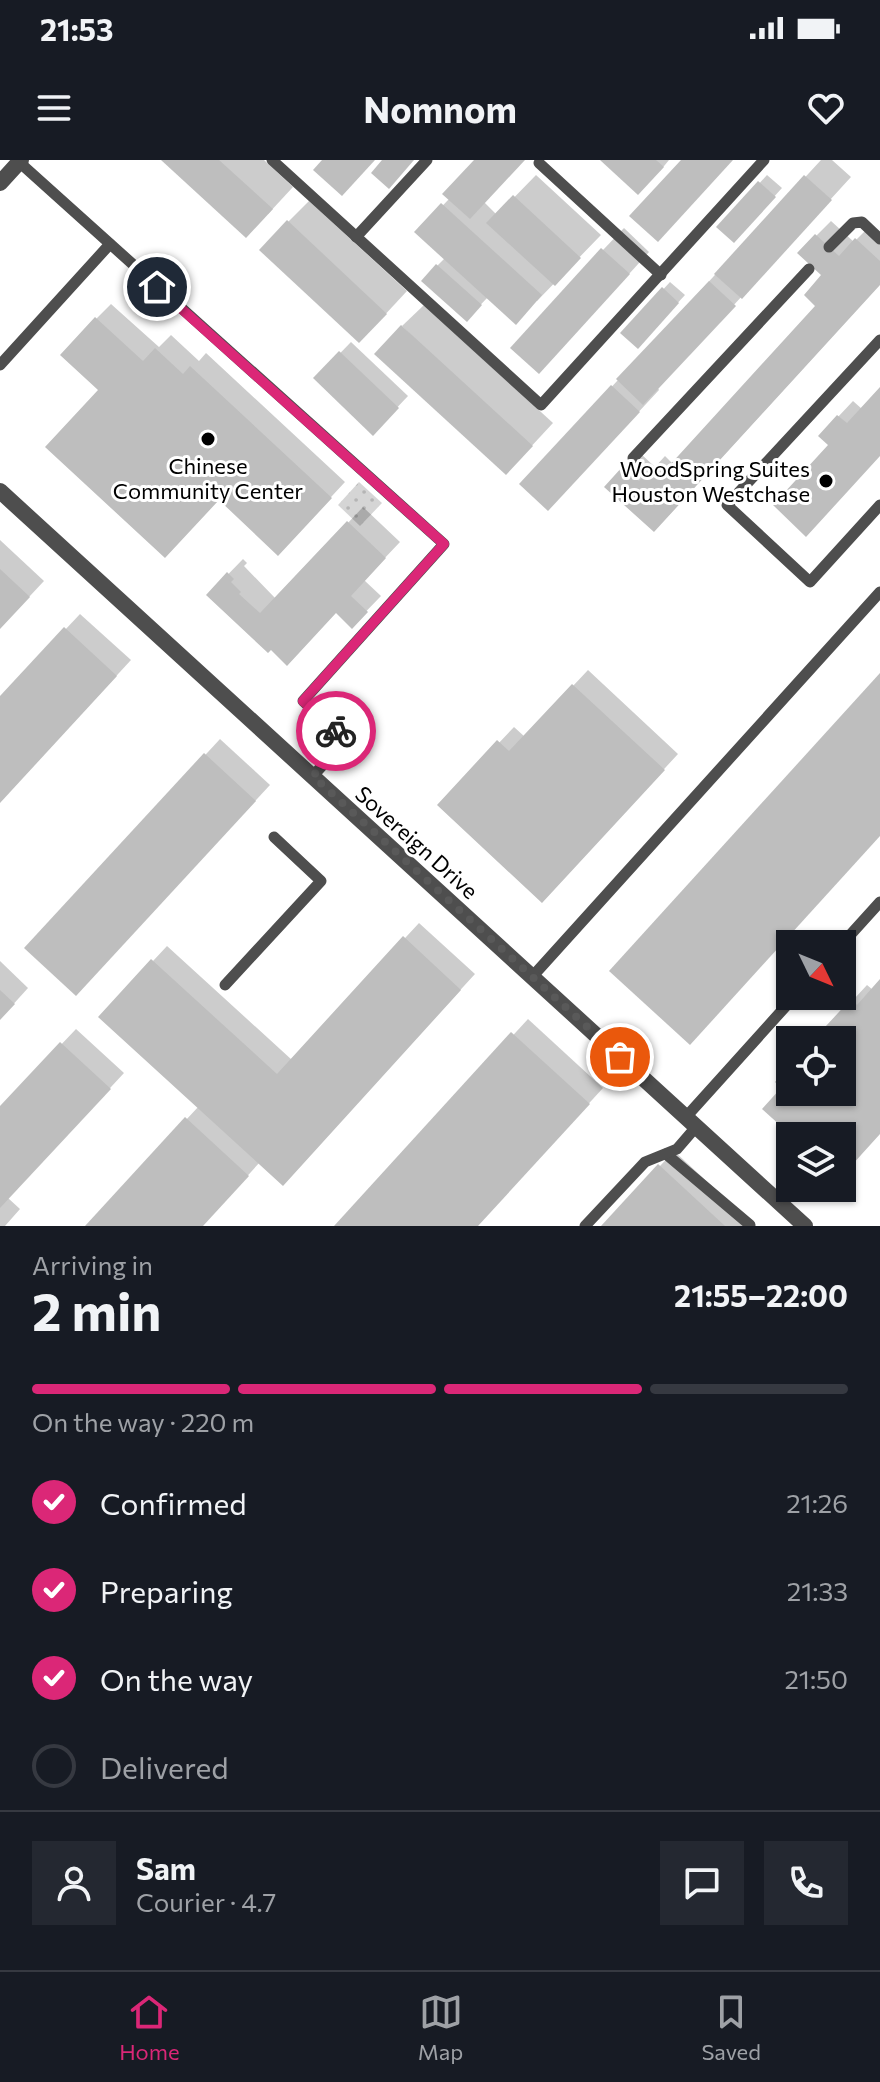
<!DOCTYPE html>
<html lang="en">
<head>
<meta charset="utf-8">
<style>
  :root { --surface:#171b24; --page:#242831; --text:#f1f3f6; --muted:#9ea1a6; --line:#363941; --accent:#db2777 }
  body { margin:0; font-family:Commissioner,sans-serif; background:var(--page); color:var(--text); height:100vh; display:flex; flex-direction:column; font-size:30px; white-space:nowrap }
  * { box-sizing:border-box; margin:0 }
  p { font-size:26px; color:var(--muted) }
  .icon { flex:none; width:44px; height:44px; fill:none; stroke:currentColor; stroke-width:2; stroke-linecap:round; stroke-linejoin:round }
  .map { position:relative; height:1066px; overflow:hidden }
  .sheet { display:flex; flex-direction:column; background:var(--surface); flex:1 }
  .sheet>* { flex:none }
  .needle { width:52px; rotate:133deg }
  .fabs { position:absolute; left:776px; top:770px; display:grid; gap:16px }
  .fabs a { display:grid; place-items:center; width:80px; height:80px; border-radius:0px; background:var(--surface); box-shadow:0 2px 6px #0004; font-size:40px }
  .pin { position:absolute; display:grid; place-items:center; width:68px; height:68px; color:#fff; margin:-34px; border:4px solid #fff; border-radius:50%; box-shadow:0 2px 8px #0007 }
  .courier { position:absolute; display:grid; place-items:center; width:80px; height:80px; margin:-40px; border:6px solid #db2777; border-radius:50%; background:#fff; color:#222; box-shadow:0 2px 10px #0007 }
  .overview em { font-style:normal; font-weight:700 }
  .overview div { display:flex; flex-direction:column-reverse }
  .overview { display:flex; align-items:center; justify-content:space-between; height:136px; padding:0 32px }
  h1 { font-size:52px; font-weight:700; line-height:60px }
  .bar { display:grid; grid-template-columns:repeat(4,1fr); gap:12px 8px; align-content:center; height:96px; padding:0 32px }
  .bar i { height:10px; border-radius:6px; background:var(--line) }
  .bar .selected { background:var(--accent) }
  .bar p { grid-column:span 4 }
  .line { display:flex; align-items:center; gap:20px; padding:0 32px; border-top:2px solid var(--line) }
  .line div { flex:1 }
  .round { display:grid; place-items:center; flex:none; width:84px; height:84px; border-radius:0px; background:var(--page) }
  ol { padding:0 32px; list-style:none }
  li { display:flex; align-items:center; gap:24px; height:88px }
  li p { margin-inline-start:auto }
  li .icon { padding:8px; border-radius:50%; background:var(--accent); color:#fff; stroke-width:4 }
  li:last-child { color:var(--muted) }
  li i { width:44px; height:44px; border:4px solid var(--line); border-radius:50% }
  .status { display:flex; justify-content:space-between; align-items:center; height:56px; padding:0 40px; background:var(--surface); direction:ltr }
  .status svg { height:22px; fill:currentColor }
  header { display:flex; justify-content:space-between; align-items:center; height:104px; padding:0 32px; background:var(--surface); font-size:36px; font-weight:700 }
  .tab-bar { display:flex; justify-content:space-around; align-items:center; height:112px; border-top:2px solid var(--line); background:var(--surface); font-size:22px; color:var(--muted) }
  .tab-bar a { display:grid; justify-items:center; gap:4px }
  .tab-bar .selected { color:var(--accent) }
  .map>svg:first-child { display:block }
  .park { fill:url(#park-dots) }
  .shadow { fill:#0003 }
  .building { fill:#bebebe }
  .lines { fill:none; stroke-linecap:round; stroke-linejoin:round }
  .service { stroke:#4e4e4e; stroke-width:11 }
  .minor { stroke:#4e4e4e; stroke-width:16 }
  .tertiary { stroke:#4e4e4e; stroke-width:16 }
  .done { stroke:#595959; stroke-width:8; stroke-dasharray:0 14.4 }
  .route { stroke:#db2777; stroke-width:10 }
  .poi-dot { fill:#000; stroke:#fff; stroke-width:3 }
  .labels { text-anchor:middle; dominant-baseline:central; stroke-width:6; stroke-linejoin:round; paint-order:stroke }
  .poi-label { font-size:22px; fill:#000; stroke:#fff }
  .street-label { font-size:22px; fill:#000; stroke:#fff }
</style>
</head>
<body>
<div class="status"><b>21:53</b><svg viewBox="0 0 49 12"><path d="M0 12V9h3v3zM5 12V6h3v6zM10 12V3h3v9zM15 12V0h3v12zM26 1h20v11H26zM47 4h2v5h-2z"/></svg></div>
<header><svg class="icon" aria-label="menu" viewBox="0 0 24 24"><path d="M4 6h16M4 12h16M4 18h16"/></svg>Nomnom<svg class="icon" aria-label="heart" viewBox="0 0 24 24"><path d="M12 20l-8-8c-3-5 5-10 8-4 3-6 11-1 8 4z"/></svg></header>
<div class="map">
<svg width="880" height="1066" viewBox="0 0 880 1066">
  <defs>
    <pattern id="park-dots" width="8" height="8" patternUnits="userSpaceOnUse" patternTransform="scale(2)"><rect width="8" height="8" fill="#d5d5d5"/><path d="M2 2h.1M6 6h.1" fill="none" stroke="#b5b5b5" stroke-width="1.8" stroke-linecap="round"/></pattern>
  </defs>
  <rect width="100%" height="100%" fill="#fff"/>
  <!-- park -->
  <polygon class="park" points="359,322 382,343 360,366 338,345"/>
  <!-- shadow -->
  <g class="shadow">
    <polygon points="164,0 264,0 293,27 268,54"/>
    <polygon points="476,0 524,0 484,42 497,55 536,15 601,75 537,141 488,137 467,159 423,120 445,98 417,72 450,38"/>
    <polygon points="603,0 669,0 660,11"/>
    <polygon points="821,0 832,0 851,17 658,228 659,230 569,327 522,324"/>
    <polygon points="767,15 782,28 741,73 719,67"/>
    <polygon points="309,41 407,131 381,159 288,62"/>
    <polygon points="831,61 854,82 871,65 880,73 880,124 669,355 607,327 640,293 655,307 665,296 673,304 818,146 824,115 816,76"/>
    <polygon points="624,68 649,92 560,190 603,90"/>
    <polygon points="670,122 685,135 638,186 623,173"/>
    <polygon points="111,144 159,187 171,175 199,201 206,193 345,322 293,378 101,230 96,159"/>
    <polygon points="424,145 553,263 527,291 402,166"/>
    <polygon points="351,182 408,236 373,273 316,218"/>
    <polygon points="880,230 880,295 831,285 821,275 853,241 862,249"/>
    <polygon points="363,347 400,382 364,420 381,436 352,466 337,451 302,488 208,435 243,399 247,403 244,406 276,439"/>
    <polygon points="0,380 44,421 0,468"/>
    <polygon points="80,454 131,500 0,642 0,539"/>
    <polygon points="588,510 678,594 557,725 440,645 514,567 525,577"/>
    <polygon points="220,579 270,625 91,818 27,788"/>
    <polygon points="419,763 475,814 297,1008 260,1002 202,1066 87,1066 199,946 153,801 167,786 292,900"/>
    <polygon points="0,801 28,828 0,859"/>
    <polygon points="880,822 880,973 842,1013 842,976 795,976 784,928 790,908 790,932 842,932 842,880 816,880 867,825 873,830"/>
    <polygon points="528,859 603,928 477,1066 337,1066"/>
    <polygon points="76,869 124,913 8,1038 20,1049 5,1066 0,1066 0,949"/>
    <polygon points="674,991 755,1066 604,1066"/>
  </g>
  <!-- building -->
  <g class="building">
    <polygon points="161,0 219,0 273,49 246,78"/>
    <polygon points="322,0 375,0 342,36 313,10"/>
    <polygon points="382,0 414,0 389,29 371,13"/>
    <polygon points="474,0 525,0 470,59 442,34"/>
    <polygon points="600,0 656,0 664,7 638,35"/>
    <polygon points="681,0 733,0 658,82 629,56"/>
    <polygon points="804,15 832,40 742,139 714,114"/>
    <polygon points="758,21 776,37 734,83 716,67"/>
    <polygon points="513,35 581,98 555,126 486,63"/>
    <polygon points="441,43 542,135 516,165 414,72"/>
    <polygon points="287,60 387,154 359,183 259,90"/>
    <polygon points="815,74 839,96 855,78 880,101 880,125 654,372 604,327 623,306 639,321 649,310 658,318 815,146 804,135 821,115 797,93"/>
    <polygon points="601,88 630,114 539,214 510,188"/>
    <polygon points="436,104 482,145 467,162 421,121"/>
    <polygon points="709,121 736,146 643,245 616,219"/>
    <polygon points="662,127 679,143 638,189 620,173"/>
    <polygon points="95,157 143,201 155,188 183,214 190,206 332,338 278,396 219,340 165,398 45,287 98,230 60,195"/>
    <polygon points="401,165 533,286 506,315 374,194"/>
    <polygon points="339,191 399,248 373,276 313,218"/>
    <polygon points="611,225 640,252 548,351 519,324"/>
    <polygon points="880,227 880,296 806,377 773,345 828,285 818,276 837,255 847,263"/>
    <polygon points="347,361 386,398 351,436 368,452 352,469 336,453 287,506 271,490 268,493 206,435 227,412 234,419 231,422 241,432 239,434 260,453"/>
    <polygon points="0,409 30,437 0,469"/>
    <polygon points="64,467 117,516 0,643 0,536"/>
    <polygon points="880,513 880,676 690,885 609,811"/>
    <polygon points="572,524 665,610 542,743 437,645 497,580 509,591"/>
    <polygon points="204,593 256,641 76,836 24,788"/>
    <polygon points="403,776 461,830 283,1026 98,857 151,799 277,914"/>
    <polygon points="880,819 880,974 842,1016 842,976 792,976 762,949 781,928 775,922 790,905 790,932 842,932 842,880 813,880 851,839 857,845"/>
    <polygon points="0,830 15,844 0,860"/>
    <polygon points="511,872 590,944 478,1066 334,1066"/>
    <polygon points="60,882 111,929 0,1048 0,946"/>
    <polygon points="185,957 249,1016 203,1066 85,1066"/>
    <polygon points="658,1004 725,1066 601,1066"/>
  </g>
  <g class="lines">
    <!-- service -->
    <g class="service">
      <polyline points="272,0 541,245 764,0"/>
      <polyline points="19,2 444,384 303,541 345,580 313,616"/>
      <polyline points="539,3 661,115"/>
      <polyline points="356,77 427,0"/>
      <polyline points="829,87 853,63 862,62 880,79"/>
      <polyline points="880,180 727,345 810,422 880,345"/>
      <polyline points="0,205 110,84"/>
      <polyline points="633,298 809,109"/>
      <polyline points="842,784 880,742"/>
      <polyline points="532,817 880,432"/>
      <polyline points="225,825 321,721 274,677"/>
      <polyline points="686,957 795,836"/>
      <polyline points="666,994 750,1065"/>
      <polyline points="585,1066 645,1002 677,989 696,967"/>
    </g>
    <!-- minor -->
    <polyline class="minor" points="0,331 805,1066"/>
    <!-- tertiary -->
    <polyline class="tertiary" points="0,23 21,0"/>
  </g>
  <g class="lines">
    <!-- done -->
    <polyline class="done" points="336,571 345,580 313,616 620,897"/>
    <!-- route -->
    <polyline class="route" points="157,127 444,384 303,541 336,571"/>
  </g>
  <!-- markers -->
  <g class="poi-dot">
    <circle cx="208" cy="279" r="8"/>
    <circle cx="826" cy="321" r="8"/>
  </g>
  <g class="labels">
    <!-- poi labels -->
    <g class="poi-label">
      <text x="208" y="305">Chinese<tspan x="208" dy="25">Community Center</tspan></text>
      <text x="810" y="308" text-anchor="end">WoodSpring Suites<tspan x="810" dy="25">Houston Westchase</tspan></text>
    </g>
    <!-- street labels -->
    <g class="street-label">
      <text transform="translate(417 682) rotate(42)">Sovereign Drive</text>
    </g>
  </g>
</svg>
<div class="fabs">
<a><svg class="needle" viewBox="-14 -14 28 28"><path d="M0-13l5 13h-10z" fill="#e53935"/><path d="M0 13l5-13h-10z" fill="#9ea1a6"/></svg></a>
<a><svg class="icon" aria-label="locate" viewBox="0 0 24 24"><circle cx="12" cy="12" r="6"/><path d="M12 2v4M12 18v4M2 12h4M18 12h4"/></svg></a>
<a><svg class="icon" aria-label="layers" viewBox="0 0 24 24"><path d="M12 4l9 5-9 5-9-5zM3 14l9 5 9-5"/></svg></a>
</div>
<div class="pin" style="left:620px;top:897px;background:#ea580c"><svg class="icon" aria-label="bag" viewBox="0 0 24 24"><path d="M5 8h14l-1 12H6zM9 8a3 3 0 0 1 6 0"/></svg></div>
<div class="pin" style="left:157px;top:127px;background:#1f2937"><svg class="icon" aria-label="home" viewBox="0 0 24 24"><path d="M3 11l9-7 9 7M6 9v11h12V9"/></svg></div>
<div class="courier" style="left:336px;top:571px"><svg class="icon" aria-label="bike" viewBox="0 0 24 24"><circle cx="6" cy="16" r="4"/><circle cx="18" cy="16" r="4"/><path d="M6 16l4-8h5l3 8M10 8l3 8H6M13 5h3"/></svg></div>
</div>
<section class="sheet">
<div class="overview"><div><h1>2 min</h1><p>Arriving in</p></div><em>21:55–22:00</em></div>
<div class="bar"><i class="selected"></i><i class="selected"></i><i class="selected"></i><i></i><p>On the way · 220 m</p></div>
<ol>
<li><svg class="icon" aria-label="check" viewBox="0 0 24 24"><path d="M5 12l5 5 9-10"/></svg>Confirmed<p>21:26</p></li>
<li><svg class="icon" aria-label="check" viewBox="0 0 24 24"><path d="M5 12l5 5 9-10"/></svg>Preparing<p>21:33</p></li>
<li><svg class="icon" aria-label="check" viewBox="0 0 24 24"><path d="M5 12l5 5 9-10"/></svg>On the way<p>21:50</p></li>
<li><i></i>Delivered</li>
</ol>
<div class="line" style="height:144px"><a class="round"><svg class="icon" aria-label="person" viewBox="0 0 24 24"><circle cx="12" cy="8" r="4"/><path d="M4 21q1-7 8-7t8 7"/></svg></a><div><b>Sam</b><p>Courier · 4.7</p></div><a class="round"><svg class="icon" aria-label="chat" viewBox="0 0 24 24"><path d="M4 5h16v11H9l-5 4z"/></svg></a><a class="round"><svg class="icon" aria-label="phone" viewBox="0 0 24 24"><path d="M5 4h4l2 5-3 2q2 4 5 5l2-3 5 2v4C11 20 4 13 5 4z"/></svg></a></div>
</section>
<nav class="tab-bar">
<a class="selected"><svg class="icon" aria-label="home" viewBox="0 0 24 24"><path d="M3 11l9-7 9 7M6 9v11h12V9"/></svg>Home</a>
<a><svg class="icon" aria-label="map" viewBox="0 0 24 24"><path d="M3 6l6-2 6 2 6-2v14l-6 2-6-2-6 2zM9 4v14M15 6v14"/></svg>Map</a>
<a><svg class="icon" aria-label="saved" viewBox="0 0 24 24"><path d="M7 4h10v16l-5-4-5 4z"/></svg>Saved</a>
</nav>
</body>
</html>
